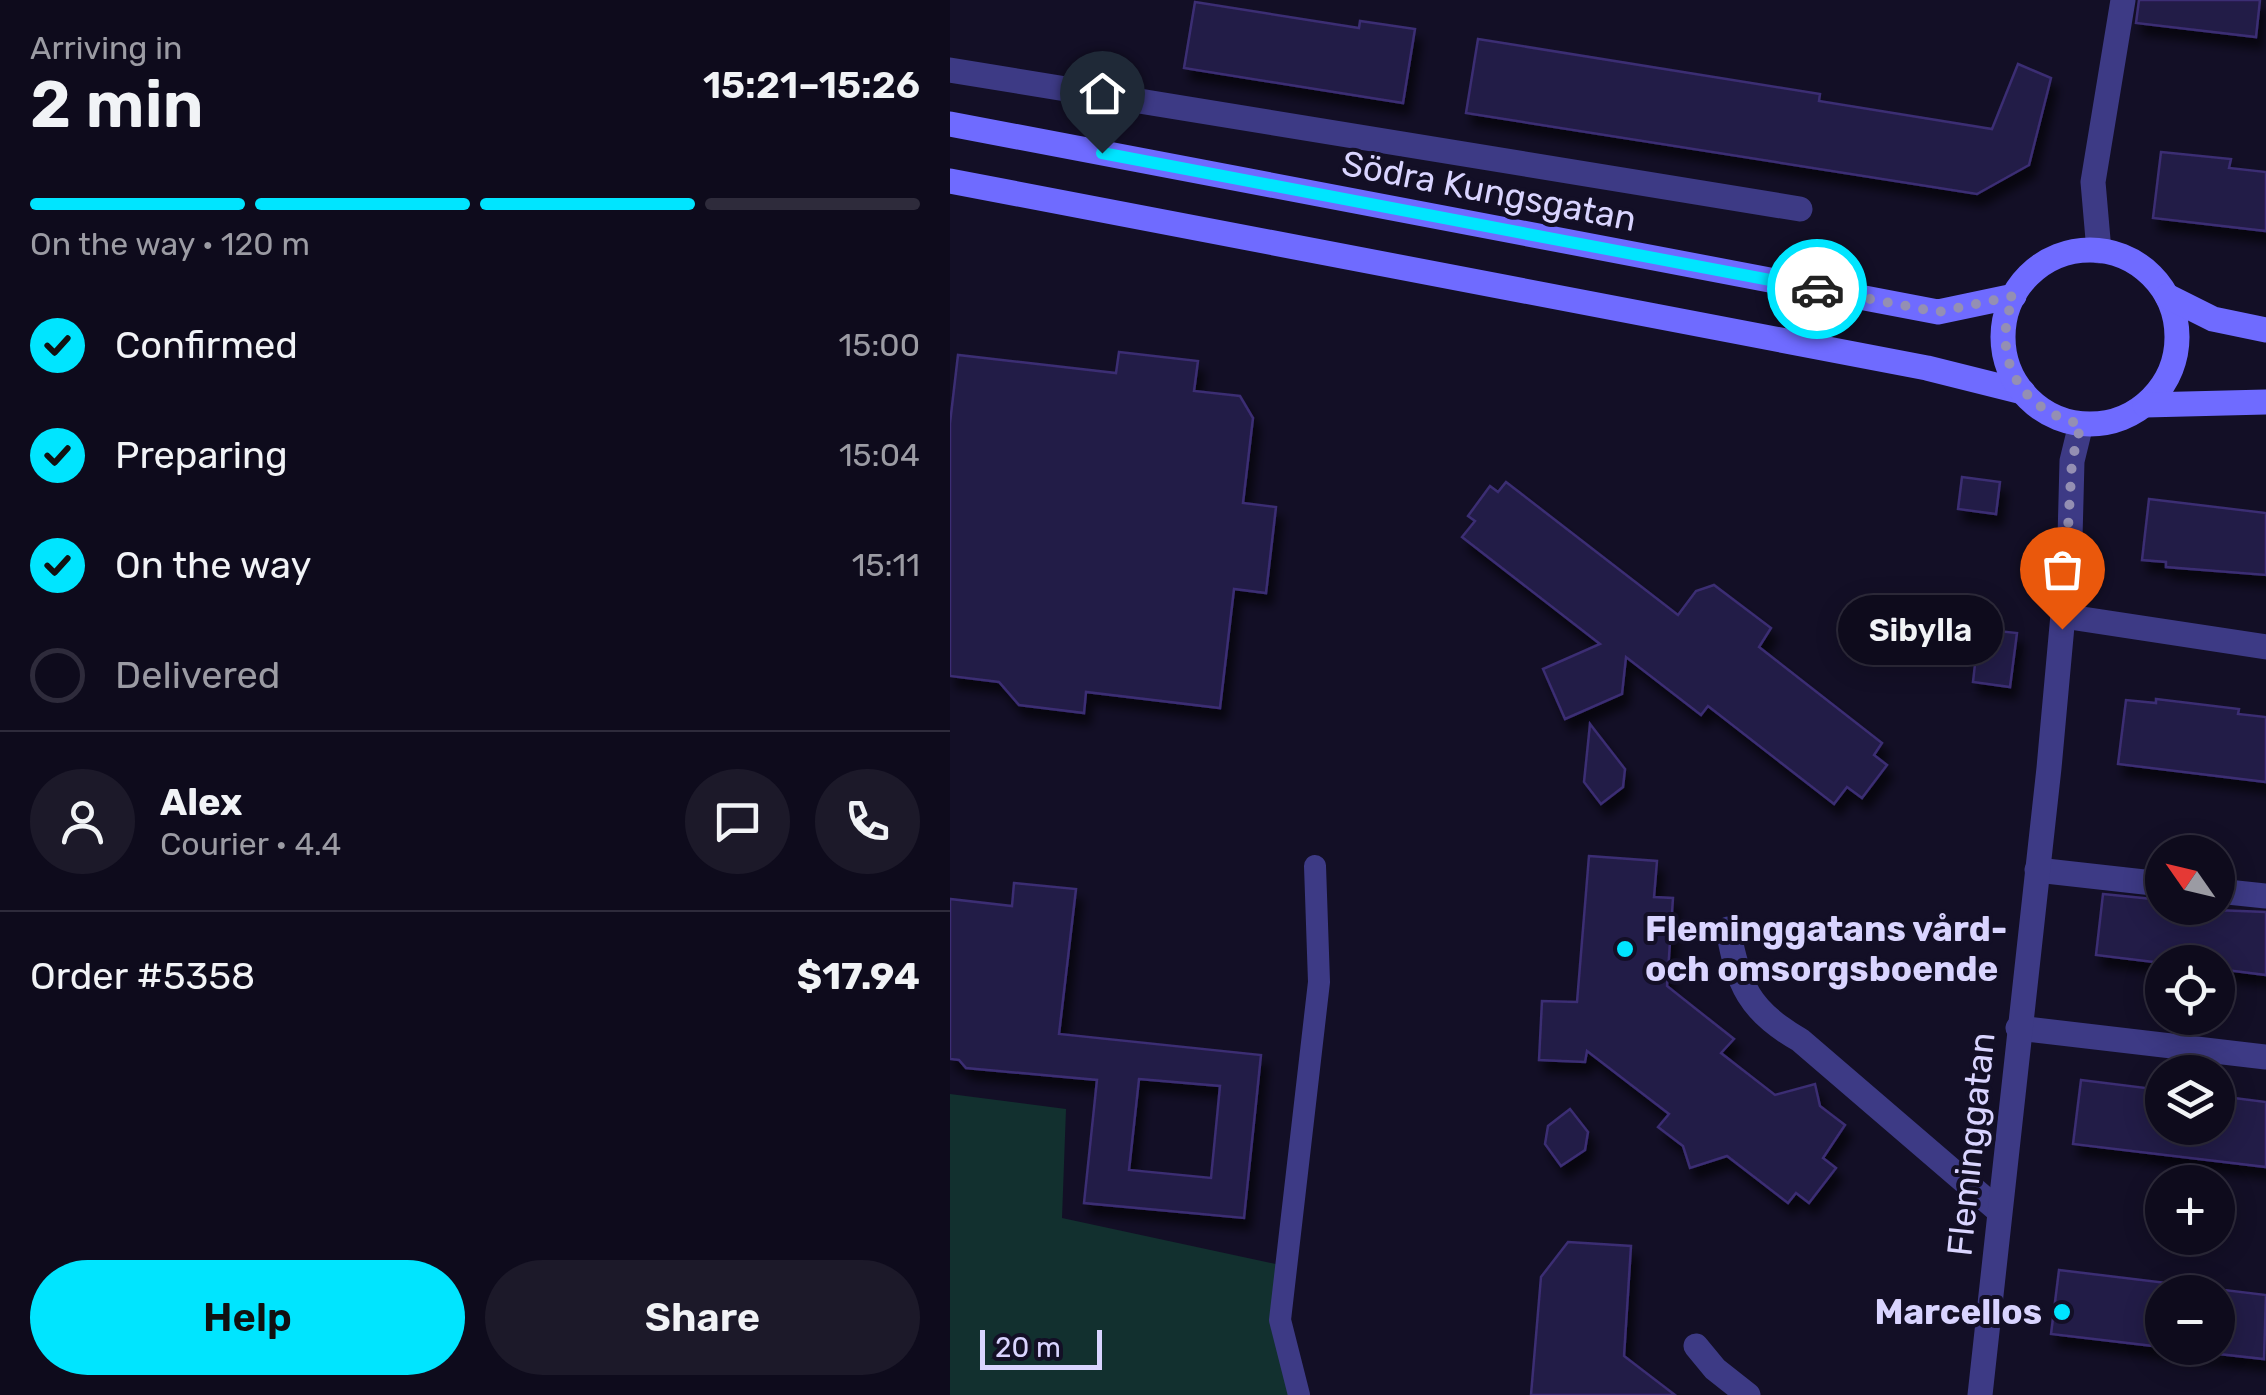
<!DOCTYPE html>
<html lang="en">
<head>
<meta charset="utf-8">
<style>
  :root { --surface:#0e0b1c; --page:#1c1929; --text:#f1f3f6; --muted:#9b9ba3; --line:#2e2b3b; --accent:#00e5ff }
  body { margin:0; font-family:Rubik,sans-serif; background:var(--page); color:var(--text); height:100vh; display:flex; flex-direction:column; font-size:38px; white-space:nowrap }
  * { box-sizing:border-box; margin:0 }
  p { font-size:32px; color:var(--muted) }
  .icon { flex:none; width:55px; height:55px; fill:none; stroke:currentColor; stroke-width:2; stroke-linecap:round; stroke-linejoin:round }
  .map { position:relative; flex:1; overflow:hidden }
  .details { display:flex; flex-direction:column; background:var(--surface); width:950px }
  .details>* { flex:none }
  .needle { width:65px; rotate:304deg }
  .fabs { position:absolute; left:1195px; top:835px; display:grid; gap:20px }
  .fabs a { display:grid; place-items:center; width:90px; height:90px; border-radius:50%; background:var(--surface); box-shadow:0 5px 25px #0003,0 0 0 2px var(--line); font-size:50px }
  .scale { position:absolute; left:30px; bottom:25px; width:122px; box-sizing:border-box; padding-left:10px; border:5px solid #d9d4ff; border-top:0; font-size:28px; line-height:35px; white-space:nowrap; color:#d9d4ff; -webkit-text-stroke:8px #130f26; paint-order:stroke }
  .pin { position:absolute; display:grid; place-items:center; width:85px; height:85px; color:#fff; margin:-102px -42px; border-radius:50% 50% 50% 0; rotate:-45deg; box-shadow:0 0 10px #0007 }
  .pin .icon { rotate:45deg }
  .courier { position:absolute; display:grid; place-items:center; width:100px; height:100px; margin:-50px; border:8px solid #00e5ff; border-radius:50%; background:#fff; color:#222; box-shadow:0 2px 12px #0007 }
  .bubble { position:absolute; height:70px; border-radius:35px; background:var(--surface); box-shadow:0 5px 25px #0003,0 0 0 2px var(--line); font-size:32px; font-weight:600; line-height:70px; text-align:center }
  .headline em { font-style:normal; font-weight:600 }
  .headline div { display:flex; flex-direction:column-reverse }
  .headline { display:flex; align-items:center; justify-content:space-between; height:170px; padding:0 30px }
  h1 { font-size:65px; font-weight:600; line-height:75px }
  .bar { display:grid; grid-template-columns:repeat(4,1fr); gap:15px 10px; align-content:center; height:120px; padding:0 30px }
  .bar i { height:12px; border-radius:8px; background:var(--line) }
  .bar .selected { background:var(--accent) }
  .bar p { grid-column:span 4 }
  .line { display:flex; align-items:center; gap:25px; padding:0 30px; border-top:2px solid var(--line) }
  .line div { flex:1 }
  .round { display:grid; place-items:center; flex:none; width:105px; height:105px; border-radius:52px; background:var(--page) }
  ol { padding:0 30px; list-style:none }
  li { display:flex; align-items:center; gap:30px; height:110px }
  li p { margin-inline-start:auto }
  li .icon { padding:10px; border-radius:50%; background:var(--accent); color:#111; stroke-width:4 }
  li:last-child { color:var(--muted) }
  li i { width:55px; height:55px; border:5px solid var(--line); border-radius:50% }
  .primary-button { display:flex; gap:20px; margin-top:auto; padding:20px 30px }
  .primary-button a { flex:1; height:115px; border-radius:60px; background:var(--accent); color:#111; font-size:40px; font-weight:600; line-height:115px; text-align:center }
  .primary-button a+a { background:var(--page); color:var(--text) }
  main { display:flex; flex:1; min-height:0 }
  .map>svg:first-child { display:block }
  .green { fill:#12302f }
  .building { fill:#241b47; stroke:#3b2d73; stroke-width:2.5; fill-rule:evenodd; filter:url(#shadow) }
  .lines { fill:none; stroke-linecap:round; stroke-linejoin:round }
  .service { stroke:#3d3a85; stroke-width:22 }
  .minor { stroke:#3d3a85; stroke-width:25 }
  .secondary { stroke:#6f6bff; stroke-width:25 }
  .done { stroke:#948fb3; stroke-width:10; stroke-dasharray:0 18 }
  .route { stroke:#00e5ff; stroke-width:12 }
  .poi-dot { fill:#00e5ff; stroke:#130f26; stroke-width:4 }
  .labels { text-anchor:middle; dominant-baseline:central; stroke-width:8; stroke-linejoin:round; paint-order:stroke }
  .street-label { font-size:35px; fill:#d9d4ff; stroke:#130f26 }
  .poi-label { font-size:35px; font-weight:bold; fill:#d9d4ff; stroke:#130f26; text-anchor:start }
</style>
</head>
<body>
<main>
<section class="details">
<div class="headline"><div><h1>2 min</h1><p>Arriving in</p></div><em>15:21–15:26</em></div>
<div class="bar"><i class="selected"></i><i class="selected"></i><i class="selected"></i><i></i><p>On the way · 120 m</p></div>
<ol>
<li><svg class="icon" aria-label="check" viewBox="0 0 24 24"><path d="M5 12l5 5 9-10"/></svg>Confirmed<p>15:00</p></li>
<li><svg class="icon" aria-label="check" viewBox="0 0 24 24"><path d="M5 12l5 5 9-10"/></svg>Preparing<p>15:04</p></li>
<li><svg class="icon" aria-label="check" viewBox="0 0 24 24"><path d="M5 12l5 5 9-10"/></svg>On the way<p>15:11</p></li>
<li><i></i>Delivered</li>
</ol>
<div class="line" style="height:180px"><a class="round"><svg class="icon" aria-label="person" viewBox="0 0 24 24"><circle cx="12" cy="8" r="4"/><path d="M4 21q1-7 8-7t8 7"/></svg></a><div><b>Alex</b><p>Courier · 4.4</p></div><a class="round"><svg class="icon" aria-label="chat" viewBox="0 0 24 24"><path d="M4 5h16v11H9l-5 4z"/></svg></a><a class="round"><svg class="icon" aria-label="phone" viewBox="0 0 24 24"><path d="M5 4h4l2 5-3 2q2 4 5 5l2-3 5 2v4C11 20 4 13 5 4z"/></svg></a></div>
<div class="line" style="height:130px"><div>Order #5358</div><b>$17.94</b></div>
<div class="primary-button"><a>Help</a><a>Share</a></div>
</section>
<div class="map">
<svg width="1316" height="1395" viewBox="0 0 1316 1395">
  <defs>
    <filter id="shadow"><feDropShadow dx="6" dy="11" stdDeviation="5" flood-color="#0009"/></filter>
  </defs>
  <rect width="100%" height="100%" fill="#130f26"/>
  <!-- green -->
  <polygon class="green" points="0,1094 116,1109 112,1218 335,1266 349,1395 0,1395"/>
  <!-- building -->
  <g class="building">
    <polygon points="1189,0 1310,0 1306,37 1186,23"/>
    <polygon points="245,2 409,28 410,21 465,29 453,103 234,68"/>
    <polygon points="528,39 870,94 869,101 1042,129 1068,64 1101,78 1079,165 1027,194 516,113"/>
    <polygon points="1211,152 1281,159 1279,168 1316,172 1316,231 1203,218"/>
    <polygon points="169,352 248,361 244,391 290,396 303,418 293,503 326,507 316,593 284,589 270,708 136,692 134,713 69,705 49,682 0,676 0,423 8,355 166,373"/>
    <polygon points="1012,477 1050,482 1046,514 1008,509"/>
    <polygon points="556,482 728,615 746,591 764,585 821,628 809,647 932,743 924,755 937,765 912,798 897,787 884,804 758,706 751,715 676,657 672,694 615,719 593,669 650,644 512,537 525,521 518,516 540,486 548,492"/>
    <polygon points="1199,499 1316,513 1316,575 1216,567 1216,562 1192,560"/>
    <polygon points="1029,629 1067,633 1060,687 1023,682"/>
    <polygon points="1206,699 1289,709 1288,714 1316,717 1316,782 1168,764 1176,700 1206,703"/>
    <polygon points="640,724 675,769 673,787 651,804 634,782"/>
    <polygon points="639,856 707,861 704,897 723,898 717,986 784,1039 771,1053 825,1095 865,1084 870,1106 895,1125 873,1158 886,1168 859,1203 846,1193 838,1203 777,1156 740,1168 733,1146 708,1127 719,1114 637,1051 635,1062 589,1060 592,1001 627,1002"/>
    <path d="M64,883L126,889L109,1034L311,1055L294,1218L134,1203L147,1080L16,1068L9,1060L0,1059V899L62,906ZM189,1079L270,1086L261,1178L179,1170Z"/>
    <polygon points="1153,894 1212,900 1212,908 1316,912 1316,975 1268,969 1268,962 1212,963 1146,955"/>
    <polygon points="1131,1080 1212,1090 1212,1128 1268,1128 1268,1096 1316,1102 1316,1167 1123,1144"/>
    <polygon points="620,1109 638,1132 635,1150 611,1166 595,1144 598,1126"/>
    <polygon points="618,1242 681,1246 674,1356 725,1395 581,1395 591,1277"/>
    <polygon points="1109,1270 1316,1295 1314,1359 1215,1348 1268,1348 1268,1292 1212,1292 1212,1347 1101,1334"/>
  </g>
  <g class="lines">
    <!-- service -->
    <polyline class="service" points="349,1395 330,1320 369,982 365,866"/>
    <!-- minor -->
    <g class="minor">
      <polyline points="0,70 850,209"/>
      <polyline points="1149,251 1143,182 1173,0"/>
      <polyline points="1113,616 1316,647"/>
      <polyline points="1087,870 1212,884"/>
      <polyline points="1268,891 1316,896"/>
      <path d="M778,929C788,985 799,1011 850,1040L1049,1211"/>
      <polyline points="1068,1028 1316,1057"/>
      <polyline points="746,1346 765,1369 798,1395"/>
      <polyline points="1030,1395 1099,768 1120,538 1122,461 1131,424"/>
    </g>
    <!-- secondary -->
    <g class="secondary">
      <polyline points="0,124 988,312 1064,296"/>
      <polyline points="0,181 977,368 1073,392"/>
      <circle cx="1140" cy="337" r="87"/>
      <polyline points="1217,296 1263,319 1316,330"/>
      <polyline points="1195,405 1316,402"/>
    </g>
  </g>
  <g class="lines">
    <!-- done -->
    <path class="done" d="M867,289L988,312L1064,296C1040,355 1068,410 1131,424L1122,461L1112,629"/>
    <!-- route -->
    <polyline class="route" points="152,153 867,289"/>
  </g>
  <!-- markers -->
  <g class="poi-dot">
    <circle cx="675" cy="949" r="10"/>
    <circle cx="1112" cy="1312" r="10"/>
  </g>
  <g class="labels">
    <!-- street labels -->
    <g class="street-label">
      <text transform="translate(539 191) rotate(11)">Södra Kungsgatan</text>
      <text transform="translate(1021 1144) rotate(-84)">Fleminggatan</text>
    </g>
    <!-- poi labels -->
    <g class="poi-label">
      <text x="695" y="929">Fleminggatans vård-<tspan x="695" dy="40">och omsorgsboende</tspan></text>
      <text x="1092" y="1312" text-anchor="end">Marcellos</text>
    </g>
  </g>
</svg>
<div class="fabs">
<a><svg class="needle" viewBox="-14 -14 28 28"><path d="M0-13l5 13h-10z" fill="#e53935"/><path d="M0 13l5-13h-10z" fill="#9b9ba3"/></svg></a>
<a><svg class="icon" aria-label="locate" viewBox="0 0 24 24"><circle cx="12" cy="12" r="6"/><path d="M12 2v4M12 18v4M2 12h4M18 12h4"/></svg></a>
<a><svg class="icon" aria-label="layers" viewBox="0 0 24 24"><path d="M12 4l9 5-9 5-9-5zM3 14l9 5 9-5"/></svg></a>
<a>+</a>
<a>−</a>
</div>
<div class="scale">20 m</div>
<div class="pin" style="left:1112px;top:629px;background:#ea580c"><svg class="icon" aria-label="bag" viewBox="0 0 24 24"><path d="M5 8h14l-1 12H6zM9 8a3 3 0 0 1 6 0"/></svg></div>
<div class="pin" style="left:152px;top:153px;background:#1f2937"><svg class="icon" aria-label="home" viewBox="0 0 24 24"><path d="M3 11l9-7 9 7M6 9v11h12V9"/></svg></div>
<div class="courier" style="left:867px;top:289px"><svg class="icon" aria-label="car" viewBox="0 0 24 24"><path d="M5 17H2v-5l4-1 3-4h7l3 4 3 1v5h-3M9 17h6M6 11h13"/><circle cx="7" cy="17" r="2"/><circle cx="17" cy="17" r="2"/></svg></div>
<div class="bubble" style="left:888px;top:595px;width:165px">Sibylla</div>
</div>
</main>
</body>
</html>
